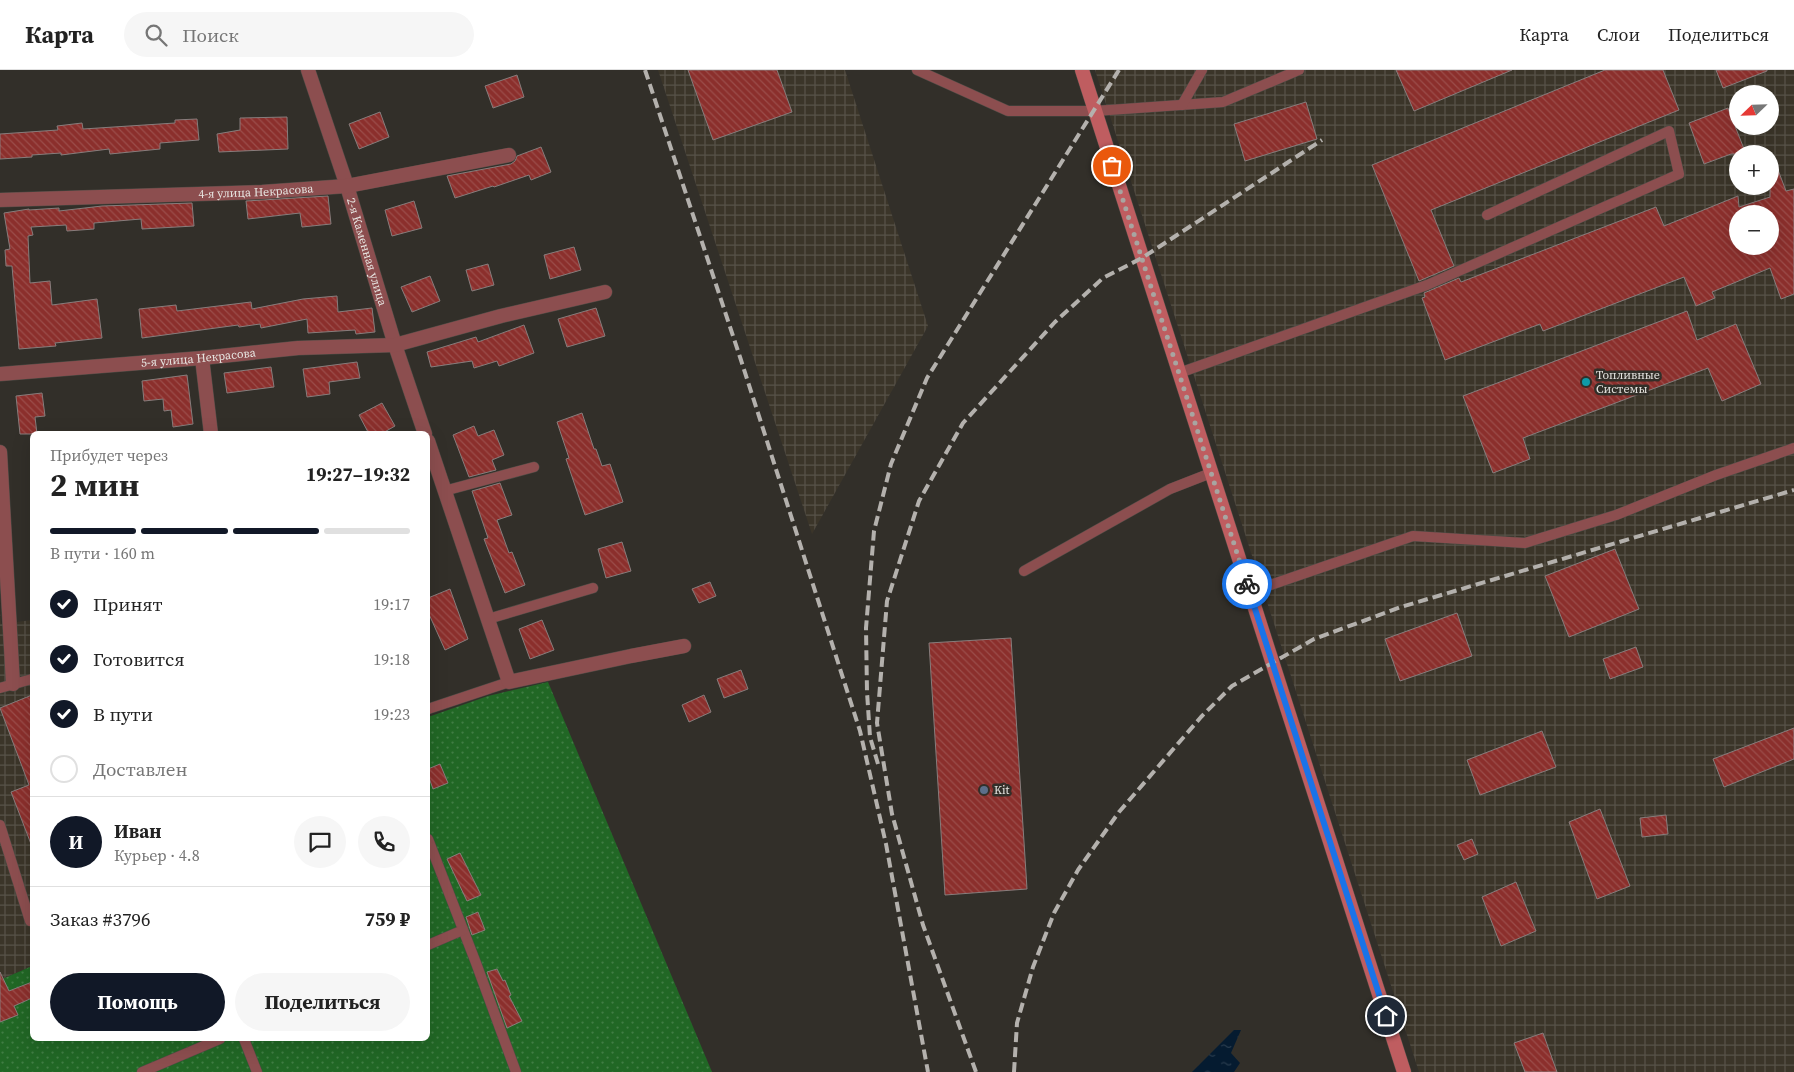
<!DOCTYPE html>
<html lang="ru">
<head>
<meta charset="utf-8">
<style>
  :root { --surface:#fff; --page:#f6f6f6; --text:#222; --muted:#767676; --line:#e0e0e0; --accent:#111827 }
  body { margin:0; font-family:"Source Serif 4",serif; background:var(--page); color:var(--text); height:100vh; display:flex; flex-direction:column; font-size:19px; white-space:nowrap }
  * { box-sizing:border-box; margin:0 }
  p { font-size:16px; color:var(--muted) }
  .icon { flex:none; width:28px; height:28px; fill:none; stroke:currentColor; stroke-width:2; stroke-linecap:round; stroke-linejoin:round }
  .map { position:relative; flex:1; overflow:hidden }
  .details { position:absolute; left:30px; top:361px; width:400px; height:610px; display:flex; flex-direction:column; background:var(--surface); border-radius:8px; box-shadow:0 5px 20px #0002 }
  .details>* { flex:none }
  .needle { width:32px; rotate:247deg }
  .buttons { position:absolute; left:1729px; top:15px; display:grid; gap:10px }
  .buttons a { display:grid; place-items:center; width:50px; height:50px; border-radius:50%; background:var(--surface); box-shadow:0 5px 20px #0002; font-size:25px }
  .pin { position:absolute; display:grid; place-items:center; width:42px; height:42px; color:#fff; margin:-21px; border:2px solid #fff; border-radius:50%; box-shadow:0 1px 5px #0007 }
  .courier { position:absolute; display:grid; place-items:center; width:50px; height:50px; margin:-25px; border:4px solid #1a73e8; border-radius:50%; background:#fff; color:#222; box-shadow:0 1px 6px #0007 }
  .headline em { font-style:normal; font-weight:700 }
  .headline div { display:flex; flex-direction:column-reverse }
  .headline { display:flex; align-items:center; justify-content:space-between; height:85px; padding:0 20px }
  h1 { font-size:32px; font-weight:700; line-height:38px }
  .bar { display:grid; grid-template-columns:repeat(4,1fr); gap:8px 5px; align-content:center; height:60px; padding:0 20px }
  .bar i { height:6px; border-radius:4px; background:var(--line) }
  .bar .on { background:var(--accent) }
  .bar p { grid-column:span 4 }
  .line { display:flex; align-items:center; gap:12px; padding:0 20px; border-top:1px solid var(--line) }
  .line div { flex:1 }
  .round { display:grid; place-items:center; flex:none; width:52px; height:52px; border-radius:26px; background:var(--page) }
  ol { padding:0 20px; list-style:none }
  li { display:flex; align-items:center; gap:15px; height:55px }
  li p { margin-inline-start:auto }
  li .icon { padding:5px; border-radius:50%; background:var(--accent); color:#fff; stroke-width:4 }
  li:last-child { color:var(--muted) }
  li i { width:28px; height:28px; border:2px solid var(--line); border-radius:50% }
  .action { display:flex; gap:10px; margin-top:auto; padding:10px 20px }
  .action a { flex:1; height:58px; border-radius:30px; background:var(--accent); color:#fff; font-size:20px; font-weight:700; line-height:58px; text-align:center }
  .action a+a { background:var(--page); color:var(--text) }
  header { display:flex; align-items:center; gap:30px; box-sizing:border-box; height:70px; padding:0 25px; background:var(--surface); border-bottom:1px solid var(--line) }
  header strong { font-size:24px }
  nav { display:flex; gap:28px; margin-inline-start:auto; font-size:18px }
  .search { width:350px; height:45px; background:var(--page); display:flex; align-items:center; gap:12px; box-sizing:border-box; padding:0 18px; border-radius:28px; color:var(--muted); font-size:19px }
  .map>svg:first-child { display:block }
  .industrial { fill:url(#industrial-grid); fill-rule:evenodd }
  .garden { fill:url(#garden-dots) }
  .water { fill:url(#water-ripples) }
  .building { fill:url(#building-back-hatch); stroke:#877d7c; fill-rule:evenodd }
  .lines { fill:none; stroke-linecap:round; stroke-linejoin:round }
  .service-casing { stroke:#4f4c46; stroke-width:11 }
  .minor-casing { stroke:#4f4c46; stroke-width:15 }
  .secondary-casing { stroke:#4f4c46; stroke-width:15 }
  .service { stroke:#8c4e4f; stroke-width:10 }
  .minor { stroke:#8c4e4f; stroke-width:14 }
  .secondary { stroke:#bf5d60; stroke-width:14 }
  .rail { stroke:#b4b1ad; stroke-width:4; stroke-dasharray:10 5; stroke-linecap:butt }
  .done { stroke:#a8a5a1; stroke-width:5; stroke-dasharray:0 9 }
  .route { stroke:#1a73e8; stroke-width:6 }
  .culture-dot { fill:#0f9aa8; stroke:#322f29; stroke-width:2 }
  .service-dot { fill:#5c6f8a; stroke:#322f29; stroke-width:2 }
  .labels { text-anchor:middle; dominant-baseline:central; stroke-width:5; stroke-linejoin:round; paint-order:stroke }
  .street-label { font-size:12px; fill:#e7e5e1; stroke:#322f29 }
  .poi-label { font-size:12px; fill:#e7e5e1; stroke:#322f29; text-anchor:start }
</style>
</head>
<body>
<header>
<strong>Карта</strong>
<div class="search"><svg class="icon" aria-label="search" viewBox="0 0 24 24"><circle cx="10" cy="10" r="6"/><path d="M15 15l6 6"/></svg>Поиск</div>
<nav><a>Карта</a><a>Слои</a><a>Поделиться</a></nav>
</header>
<div class="map">
<svg width="1794" height="1002" viewBox="0 0 1794 1002">
  <defs>
    <pattern id="industrial-grid" width="8" height="8" patternUnits="userSpaceOnUse" patternTransform="scale(1.25)"><rect width="8" height="8" fill="#3b3529"/><path d="M0 4h8M4 0v8" fill="none" stroke="#575248"/></pattern>
    <pattern id="garden-dots" width="8" height="8" patternUnits="userSpaceOnUse" patternTransform="scale(1.25)"><rect width="8" height="8" fill="#216725"/><path d="M2 2h.1M6 6h.1" fill="none" stroke="#417d44" stroke-width="1.8" stroke-linecap="round"/></pattern>
    <pattern id="water-ripples" width="26" height="14" patternUnits="userSpaceOnUse" patternTransform="scale(1.25)"><rect width="26" height="14" fill="#051b30"/><path d="M2 4q2-2 4 0t4 0M15 11q2-2 4 0t4 0" fill="none" stroke="#293c4e"/></pattern>
    <pattern id="building-back-hatch" width="6" height="6" patternUnits="userSpaceOnUse" patternTransform="scale(1.25)"><rect width="6" height="6" fill="#8b2f2c"/><path d="M-1 5l2 2M0 0l6 6M5-1l2 2" fill="none" stroke="#9b4d4a"/></pattern>
  </defs>
  <rect width="100%" height="100%" fill="#322f29"/>
  <!-- industrial -->
  <g class="industrial">
    <polygon points="658,0 845,0 928,256 812,464"/>
    <path d="M1095,0H1794V1002H1419ZM1738,24H1770V56H1738ZM1738,84H1770V116H1738ZM1738,144H1770V176H1738Z"/>
    <polygon points="0,542 1,554 32,550 32,896 0,910"/>
  </g>
  <!-- garden -->
  <polygon class="garden" points="548,612 712,1002 0,1002 0,910 32,896 32,969 428,969 428,647 488,626"/>
  <!-- water -->
  <polygon class="water" points="1234,960 1241,960 1231,983 1240,993 1234,1002 1192,1002"/>
  <!-- building -->
  <g class="building">
    <polygon points="688,0 777,0 792,42 713,70"/>
    <polygon points="1396,0 1512,0 1414,41"/>
    <polygon points="1605,0 1663,0 1679,40 1431,140 1454,196 1419,211 1372,95"/>
    <polygon points="1716,0 1767,0 1767,1 1723,18"/>
    <polygon points="517,5 524,27 493,38 485,16"/>
    <polygon points="1306,32 1317,69 1245,91 1234,54"/>
    <polygon points="1728,38 1746,84 1731,84 1704,94 1689,53"/>
    <polygon points="380,42 389,67 359,79 349,54"/>
    <polygon points="287,47 288,79 219,82 217,64 240,60 240,48"/>
    <polygon points="197,49 199,70 160,73 160,79 110,84 109,79 61,85 61,83 32,85 32,87 0,89 0,64 58,60 57,56 82,53 83,59 175,53 175,50"/>
    <polygon points="541,77 551,102 531,110 529,105 494,117 493,116 455,128 447,106 511,94 515,91 517,86"/>
    <path d="M1770,84H1772L1786,121L1794,119V224L1781,229L1770,198L1712,222L1715,228L1696,236L1684,207L1543,261L1540,254L1445,290L1422,228L1425,227L1424,223L1459,208L1461,212L1656,137L1664,156L1738,126L1739,137L1770,127ZM1738,144H1770V176H1738Z"/>
    <polygon points="328,126 331,154 302,157 300,143 248,149 246,131"/>
    <polygon points="414,131 422,158 392,166 385,140"/>
    <polygon points="192,133 194,156 142,159 141,149 94,153 94,159 67,161 66,155 31,157 33,165 28,166 30,213 50,211 52,235 97,229 102,268 55,273 56,276 19,279 12,196 6,196 5,180 10,179 4,143 29,139 29,140 59,138 59,141 102,136"/>
    <polygon points="574,177 581,200 550,209 544,185"/>
    <polygon points="488,194 494,215 472,221 466,200"/>
    <polygon points="430,206 440,231 412,242 401,217"/>
    <polygon points="337,226 338,242 372,238 375,262 356,264 355,260 308,263 307,249 261,258 260,254 239,257 238,255 142,268 139,239 176,235 177,241 251,232 252,239 303,229"/>
    <polygon points="596,238 605,266 567,277 558,249"/>
    <polygon points="1687,241 1697,270 1736,254 1761,314 1722,331 1708,298 1523,368 1530,389 1493,403 1463,326"/>
    <polygon points="524,255 534,283 499,296 497,291 474,298 472,291 431,297 427,282 476,267 478,272"/>
    <polygon points="357,292 360,308 329,312 330,324 307,327 303,299"/>
    <polygon points="271,297 274,317 227,323 224,303"/>
    <polygon points="187,305 193,354 173,357 171,340 164,341 163,329 144,331 142,311"/>
    <polygon points="42,323 45,346 35,347 37,364 20,364 16,326"/>
    <polygon points="382,333 395,356 381,364 369,364 359,345"/>
    <polygon points="582,343 594,379 596,379 602,396 610,394 623,432 585,445 566,389 569,388 557,352"/>
    <polygon points="474,356 478,366 494,360 504,385 492,390 496,400 469,407 453,365"/>
    <polygon points="500,413 512,445 497,450 509,483 512,482 525,515 505,523 484,469 488,468 472,421"/>
    <polygon points="622,472 631,501 606,508 598,479"/>
    <polygon points="1615,479 1639,539 1569,567 1545,506"/>
    <polygon points="710,512 716,526 699,533 692,519"/>
    <polygon points="450,519 468,569 445,580 428,542 428,528"/>
    <polygon points="1457,543 1472,586 1400,611 1385,569"/>
    <polygon points="542,550 554,580 530,589 519,559"/>
    <polygon points="1011,568 1027,819 945,825 929,573"/>
    <polygon points="1636,577 1643,597 1610,609 1603,589"/>
    <polygon points="741,600 748,619 724,628 717,609"/>
    <polygon points="32,625 32,774 31,774 11,722 29,715 0,638"/>
    <polygon points="704,625 711,642 689,652 682,635"/>
    <polygon points="1794,658 1794,689 1724,717 1713,689"/>
    <polygon points="1542,661 1556,697 1480,725 1467,690"/>
    <polygon points="440,694 448,713 433,719 428,705 428,699"/>
    <polygon points="1600,739 1630,816 1597,829 1569,752"/>
    <polygon points="1666,745 1668,764 1642,767 1640,748"/>
    <polygon points="1472,769 1478,784 1464,790 1457,775"/>
    <polygon points="460,783 481,825 467,831 447,789"/>
    <polygon points="1516,812 1536,861 1501,876 1482,827"/>
    <polygon points="478,842 485,860 472,865 466,847"/>
    <polygon points="497,899 503,911 505,910 511,925 509,926 522,951 507,958 487,902"/>
    <polygon points="0,902 9,921 32,912 32,928 14,936 18,945 0,952"/>
    <polygon points="1543,963 1557,1002 1525,1002 1514,973"/>
  </g>
  <g class="lines">
    <!-- service casing -->
    <g class="service-casing">
      <g id="service">
        <polyline points="917,0 1008,41 1095,41 1223,32 1299,0"/>
        <polyline points="1182,35 1202,0"/>
        <polyline points="1179,303 1427,215 1679,104 1669,61 1487,145"/>
        <polyline points="444,421 534,397"/>
        <polyline points="1024,501 1170,419 1211,403"/>
        <polyline points="1250,522 1413,466 1525,473 1616,445 1716,405 1794,378"/>
        <polyline points="488,549 593,518"/>
        <polyline points="0,618 32,609"/>
        <polyline points="428,639 509,612"/>
        <polyline points="0,755 30,851 32,850"/>
        <polyline points="428,769 476,893 516,1002"/>
        <polyline points="428,875 463,860"/>
        <polyline points="244,969 257,1002"/>
        <polyline points="142,1002 220,969"/>
      </g>
    </g>
    <!-- minor casing -->
    <g class="minor-casing">
      <g id="minor">
        <path id="s1" d="M308,0L347,116L395,275L425,364"/>
        <path id="s2" d="M0,130L262,122L347,116L509,85"/>
        <polyline points="202,288 211,364"/>
        <path id="s3" d="M0,304L202,288L298,278L395,275L501,246L605,222"/>
        <polyline points="428,371 509,612 631,586 684,576"/>
        <polyline points="0,382 13,614"/>
      </g>
    </g>
    <!-- secondary casing -->
    <g class="secondary-casing">
      <polyline id="secondary" points="1082,0 1404,1002"/>
    </g>
    <!-- service -->
    <use href="#service" class="service"/>
    <!-- minor -->
    <use href="#minor" class="minor"/>
    <!-- secondary -->
    <use href="#secondary" class="secondary"/>
    <!-- rail -->
    <g class="rail">
      <polyline points="645,0 740,287 860,661 886,774 928,1002"/>
      <polyline points="878,694 870,667 867,622 866,558 874,461 891,394 927,308 1119,0"/>
      <polyline points="976,1002 923,855 892,744 877,653 887,531 919,431 963,353 1055,252 1103,208 1142,188 1322,70"/>
      <polyline points="1014,1002 1017,953 1033,897 1054,843 1078,800 1119,742 1201,647 1232,616 1314,569 1401,537 1794,420"/>
    </g>
  </g>
  <g class="lines">
    <!-- done -->
    <polyline class="done" points="1112,96 1247,514"/>
    <!-- route -->
    <polyline class="route" points="1247,514 1386,946"/>
  </g>
  <!-- markers -->
  <circle class="culture-dot" cx="1586" cy="312" r="5"/>
  <circle class="service-dot" cx="984" cy="720" r="5"/>
  <g class="labels">
    <!-- street labels -->
    <g class="street-label">
      <text stroke="none"><textPath href="#s2" startOffset="256">4-я улица Некрасова</textPath></text>
      <text stroke="none"><textPath href="#s1" startOffset="191">2-я Каменная улица</textPath></text>
      <text stroke="none"><textPath href="#s3" startOffset="199">5-я улица Некрасова</textPath></text>
    </g>
    <!-- poi labels -->
    <g class="poi-label">
      <text x="1596" y="305">Топливные<tspan x="1596" dy="14">Системы</tspan></text>
      <text x="994" y="720">Kit</text>
    </g>
  </g>
</svg>
<div class="buttons">
<a><svg class="needle" viewBox="-14 -14 28 28"><path d="M0-13l5 13h-10z" fill="#e53935"/><path d="M0 13l5-13h-10z" fill="#767676"/></svg></a>
<a>+</a>
<a>−</a>
</div>
<div class="pin" style="left:1112px;top:96px;background:#ea580c"><svg class="icon" aria-label="bag" viewBox="0 0 24 24"><path d="M5 8h14l-1 12H6zM9 8a3 3 0 0 1 6 0"/></svg></div>
<div class="pin" style="left:1386px;top:946px;background:#1f2937"><svg class="icon" aria-label="home" viewBox="0 0 24 24"><path d="M3 11l9-7 9 7M6 9v11h12V9"/></svg></div>
<div class="courier" style="left:1247px;top:514px"><svg class="icon" aria-label="bike" viewBox="0 0 24 24"><circle cx="6" cy="16" r="4"/><circle cx="18" cy="16" r="4"/><path d="M6 16l4-8h5l3 8M10 8l3 8H6M13 5h3"/></svg></div>
<section class="details">
<div class="headline"><div><h1>2 мин</h1><p>Прибудет через</p></div><em>19:27–19:32</em></div>
<div class="bar"><i class="on"></i><i class="on"></i><i class="on"></i><i></i><p>В пути · 160 m</p></div>
<ol>
<li><svg class="icon" aria-label="check" viewBox="0 0 24 24"><path d="M5 12l5 5 9-10"/></svg>Принят<p>19:17</p></li>
<li><svg class="icon" aria-label="check" viewBox="0 0 24 24"><path d="M5 12l5 5 9-10"/></svg>Готовится<p>19:18</p></li>
<li><svg class="icon" aria-label="check" viewBox="0 0 24 24"><path d="M5 12l5 5 9-10"/></svg>В пути<p>19:23</p></li>
<li><i></i>Доставлен</li>
</ol>
<div class="line" style="height:90px"><b class="round" style="background:var(--accent);color:#fff">И</b><div><b>Иван</b><p>Курьер · 4.8</p></div><a class="round"><svg class="icon" aria-label="chat" viewBox="0 0 24 24"><path d="M4 5h16v11H9l-5 4z"/></svg></a><a class="round"><svg class="icon" aria-label="phone" viewBox="0 0 24 24"><path d="M5 4h4l2 5-3 2q2 4 5 5l2-3 5 2v4C11 20 4 13 5 4z"/></svg></a></div>
<div class="line" style="height:65px"><div>Заказ #3796</div><b>759 ₽</b></div>
<div class="action"><a>Помощь</a><a>Поделиться</a></div>
</section>
</div>
</body>
</html>
